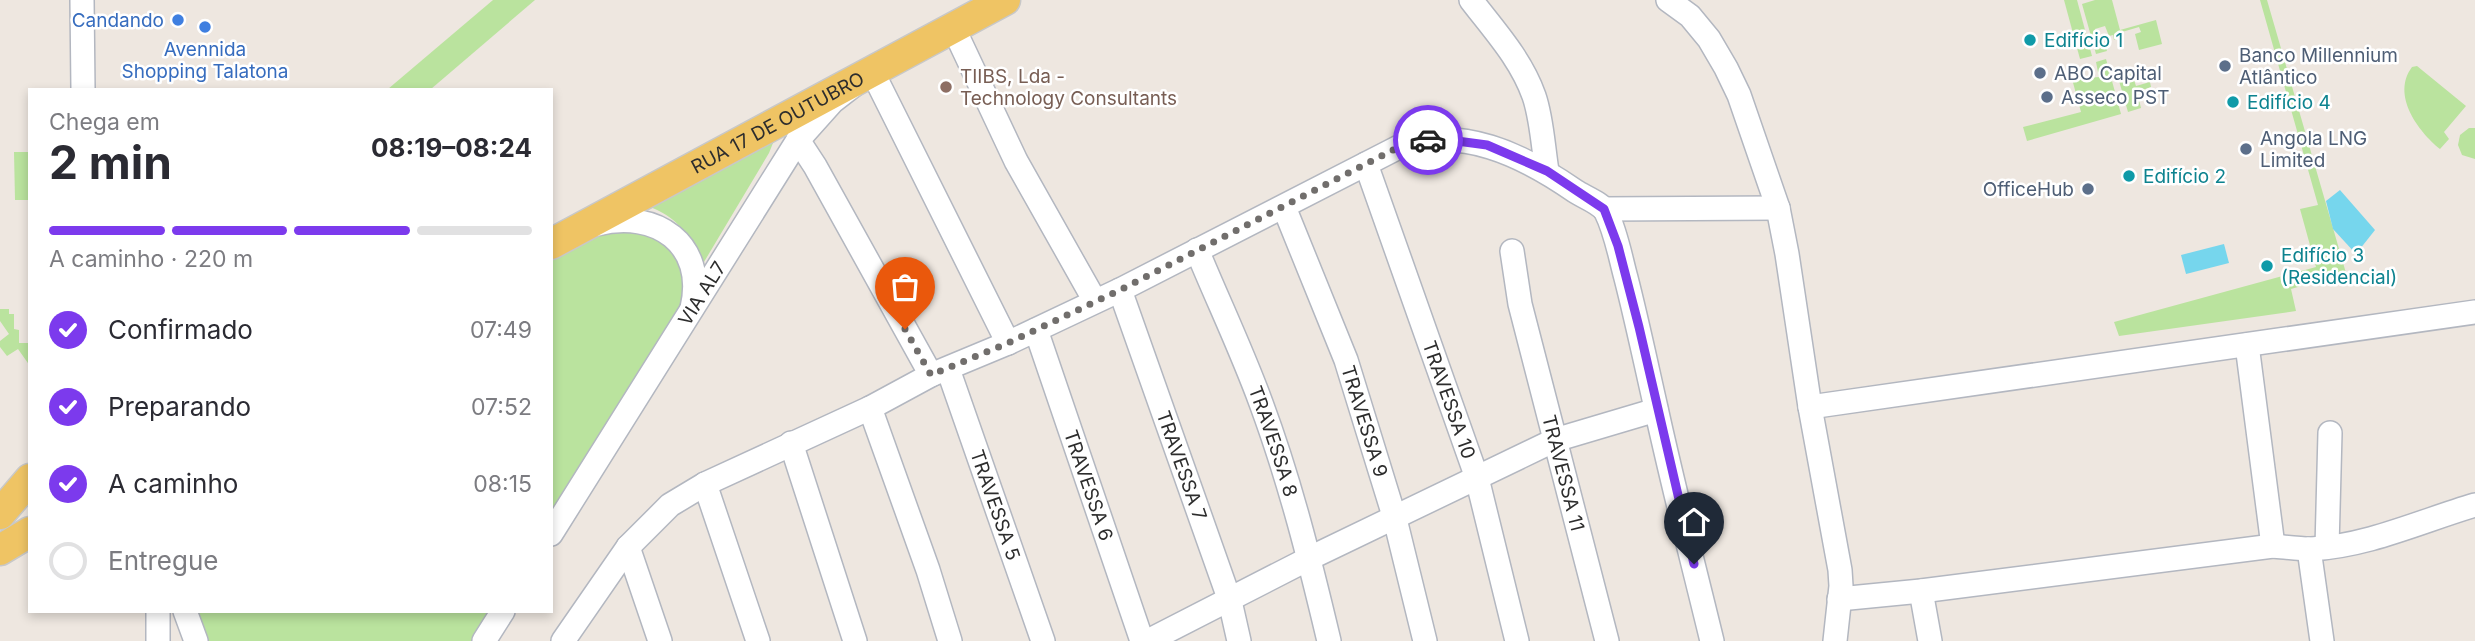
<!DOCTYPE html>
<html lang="pt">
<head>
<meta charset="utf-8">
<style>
  :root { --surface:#fff; --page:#f2f2f3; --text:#2b2b33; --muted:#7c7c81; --line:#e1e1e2; --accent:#7c3aed }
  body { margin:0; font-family:Inter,sans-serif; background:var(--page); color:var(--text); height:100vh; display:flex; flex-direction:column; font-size:26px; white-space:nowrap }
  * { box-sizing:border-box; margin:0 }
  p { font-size:23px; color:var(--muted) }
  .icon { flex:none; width:38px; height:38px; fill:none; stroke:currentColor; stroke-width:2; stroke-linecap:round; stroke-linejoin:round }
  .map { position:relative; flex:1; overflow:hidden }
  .details { position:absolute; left:28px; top:88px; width:525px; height:525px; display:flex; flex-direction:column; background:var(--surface); border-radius:0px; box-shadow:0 4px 10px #0003 }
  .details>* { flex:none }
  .pin { position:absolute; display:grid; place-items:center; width:60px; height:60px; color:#fff; margin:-72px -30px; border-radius:50% 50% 50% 0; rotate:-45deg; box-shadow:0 0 7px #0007 }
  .pin .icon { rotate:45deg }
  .courier { position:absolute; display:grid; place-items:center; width:70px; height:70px; margin:-35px; border:5px solid #7c3aed; border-radius:50%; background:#fff; color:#222; box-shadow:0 2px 9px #0007 }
  .overview em { font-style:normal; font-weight:700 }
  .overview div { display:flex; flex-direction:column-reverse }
  .overview { display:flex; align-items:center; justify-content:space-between; height:119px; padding:0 21px }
  h1 { font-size:46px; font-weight:700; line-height:52px }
  .bar { display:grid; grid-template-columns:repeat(4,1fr); gap:10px 7px; align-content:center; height:84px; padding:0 21px }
  .bar i { height:9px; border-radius:5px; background:var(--line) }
  .bar .active { background:var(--accent) }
  .bar p { grid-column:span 4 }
  ol { padding:0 21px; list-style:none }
  li { display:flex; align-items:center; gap:21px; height:77px }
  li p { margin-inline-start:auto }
  li .icon { padding:7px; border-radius:50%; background:var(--accent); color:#fff; stroke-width:4 }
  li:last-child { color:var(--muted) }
  li i { width:38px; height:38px; border:4px solid var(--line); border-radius:50% }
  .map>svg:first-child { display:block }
  .green { fill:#bae39e }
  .water { fill:#76d6ed }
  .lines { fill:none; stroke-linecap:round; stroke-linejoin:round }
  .minor-casing { stroke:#b3b7c0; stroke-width:26 }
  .major-casing { stroke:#c8c8c8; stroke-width:33 }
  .minor { stroke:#fff; stroke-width:23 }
  .major { stroke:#efc464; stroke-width:30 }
  .done { stroke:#716e6c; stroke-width:7; stroke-dasharray:0 12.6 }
  .route { stroke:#7c3aed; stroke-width:9 }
  .shop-dot { fill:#3f7fe0; stroke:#fff; stroke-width:2.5 }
  .culture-dot { fill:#0f9aa8; stroke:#fff; stroke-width:2.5 }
  .service-dot { fill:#5c6f8a; stroke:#fff; stroke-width:2.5 }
  .education-dot { fill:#8d6e63; stroke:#fff; stroke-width:2.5 }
  .labels { text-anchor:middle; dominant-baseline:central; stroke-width:5; stroke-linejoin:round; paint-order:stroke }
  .shop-label { font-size:19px; fill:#366cbe; stroke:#fff; text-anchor:end }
  .culture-label { font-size:19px; fill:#0d838f; stroke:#fff; text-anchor:start }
  .service-label { font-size:19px; fill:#4e5e75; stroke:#fff; text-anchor:start }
  .education-label { font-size:19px; fill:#785e54; stroke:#fff; text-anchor:start }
  .street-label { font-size:19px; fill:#2d2d2d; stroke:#fff }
</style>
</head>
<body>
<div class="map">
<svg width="2475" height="641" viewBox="0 0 2475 641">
  <rect width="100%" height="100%" fill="#eee7e0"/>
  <!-- green -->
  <g class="green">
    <polygon points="493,0 535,0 431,89 388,89"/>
    <polygon points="2064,0 2077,0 2092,56 2080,59"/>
    <polygon points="2095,0 2112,0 2120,30 2156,20 2162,44 2139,50 2135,34 2141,32 2139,27 2122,32 2123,38 2114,40 2113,35 2109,36 2105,26 2095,29 2097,40 2103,38 2107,51 2096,54 2082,4"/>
    <polygon points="2260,0 2267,0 2346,273 2291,289 2296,311 2119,336 2114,322 2316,267 2300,209 2318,205"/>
    <polygon points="2106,59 2121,114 2027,141 2023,127 2081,112 2072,79 2099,77 2096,62"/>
    <path d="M2417,66L2466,106L2444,132L2449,139L2440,149C2418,131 2391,95 2412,67Z"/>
    <polygon points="2123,72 2124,76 2132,74 2136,86 2150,82 2151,87 2137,92 2141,108 2128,112 2117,74"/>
    <polygon points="2469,128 2475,128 2475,159 2462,155 2458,145 2460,135"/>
    <path d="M777,133L769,153L701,267C687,230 679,217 640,203Z"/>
    <polygon points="14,152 29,152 30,200 15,200"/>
    <polygon points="617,227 656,234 683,260 688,296 551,521 551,258 596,235"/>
    <polygon points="0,309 9,309 9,314 14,314 14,329 19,330 19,343 30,343 30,366 18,349 7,356 0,347 0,341 9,334 0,321"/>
    <polygon points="194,611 495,611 475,641 207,641"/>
  </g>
  <!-- water -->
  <g class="water">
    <polygon points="2340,190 2375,230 2356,254 2333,229 2326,201"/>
    <polygon points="2224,244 2229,263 2186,274 2181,255"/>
  </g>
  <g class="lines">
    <!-- minor casing -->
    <g class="minor-casing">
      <g id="minor">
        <polyline points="82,0 83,89"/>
        <path d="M1471,0C1494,30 1521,59 1534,96C1542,119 1543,147 1547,171"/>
        <polyline points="1668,0 1690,16 1709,39 1726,68 1739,95 1778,208 1787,254 1810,407 1840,570 1841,586 1835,641"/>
        <polyline points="953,27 1016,161 1095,301"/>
        <polyline points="798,140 815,166 931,375"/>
        <path id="s1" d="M1366,164L1477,478L1517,641"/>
        <path id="s2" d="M1284,207L1346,360L1395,519L1425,641"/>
        <polyline points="1604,209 1778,208"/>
        <path d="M597,224C656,209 707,244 692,308"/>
        <path id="s3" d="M1197,250C1218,301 1242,351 1261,403C1290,481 1310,561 1329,641"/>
        <path id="s4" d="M1512,251L1520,304L1607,641"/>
        <path id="s5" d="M1120,290L1230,601L1239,641"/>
        <path id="s6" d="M1036,330L1142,641"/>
        <polyline points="2247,345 2273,546"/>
        <path id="s7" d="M948,369L1043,641"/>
        <polyline points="1810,407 2475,312"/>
        <polyline points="870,408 928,570 950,641"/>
        <polyline points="791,443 855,641"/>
        <polyline points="705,484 758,641"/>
        <path id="s8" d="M551,534L798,140L832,102L872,71L1008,343"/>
        <polyline points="628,547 660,641"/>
        <polyline points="2327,547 2330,433"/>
        <polyline points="2309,549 2322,641"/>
        <polyline points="1921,591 1930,641"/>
        <path d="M1839,599L1921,591L2273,546C2285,547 2299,549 2311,549C2368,546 2421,521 2475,505"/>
        <polyline points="185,611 196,641"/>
        <polyline points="158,641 158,611"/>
        <polyline points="484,641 503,611"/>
        <path d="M563,641L628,547L670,505L705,484L870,408L931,375L1008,343L1120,290L1397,148C1460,124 1523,155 1575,191C1584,197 1601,203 1606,212C1616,232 1620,256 1626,278C1637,321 1646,364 1656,408C1673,486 1693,563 1712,641"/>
        <polyline points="1148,641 1310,558 1555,440 1656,410"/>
      </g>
    </g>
    <!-- major casing -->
    <g class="major-casing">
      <g id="major">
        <path id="s9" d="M551,244L1005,0"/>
        <polyline points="0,514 30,479"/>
        <polyline points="0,550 30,532"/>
      </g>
    </g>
    <!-- minor -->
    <use href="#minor" class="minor"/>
    <!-- major -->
    <use href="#major" class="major"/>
  </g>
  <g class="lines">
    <!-- done -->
    <polyline class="done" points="905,329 931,375 1008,343 1120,290 1397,148 1415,141 1428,140"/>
    <!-- route -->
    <polyline class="route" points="1428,140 1442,139 1487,145 1547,171 1604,209 1618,246 1639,327 1694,564"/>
  </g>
  <!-- markers -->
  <g class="shop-dot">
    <circle cx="178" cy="20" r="7"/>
    <circle cx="205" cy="27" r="7"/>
  </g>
  <g class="culture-dot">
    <circle cx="2030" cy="40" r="7"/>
    <circle cx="2233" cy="102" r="7"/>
    <circle cx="2129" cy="176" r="7"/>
    <circle cx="2267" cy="266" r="7"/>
  </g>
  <g class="service-dot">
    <circle cx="2225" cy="66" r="7"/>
    <circle cx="2040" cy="73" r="7"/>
    <circle cx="2047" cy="97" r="7"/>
    <circle cx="2246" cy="149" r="7"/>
    <circle cx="2088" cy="189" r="7"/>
  </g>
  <circle class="education-dot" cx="946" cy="87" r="7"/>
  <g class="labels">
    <!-- shop labels -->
    <g class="shop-label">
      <text x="164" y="20">Candando</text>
      <text x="205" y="49" text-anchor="middle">Avennida<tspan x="205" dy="22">Shopping Talatona</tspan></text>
    </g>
    <!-- culture labels -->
    <g class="culture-label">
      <text x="2044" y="40">Edifício 1</text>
      <text x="2247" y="102">Edifício 4</text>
      <text x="2143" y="176">Edifício 2</text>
      <text x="2281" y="255">Edifício 3<tspan x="2281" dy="22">(Residencial)</tspan></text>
    </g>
    <!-- service labels -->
    <g class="service-label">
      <text x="2239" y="55">Banco Millennium<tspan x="2239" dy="22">Atlântico</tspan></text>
      <text x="2054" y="73">ABO Capital</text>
      <text x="2061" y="97">Asseco PST</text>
      <text x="2260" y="138">Angola LNG<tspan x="2260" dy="22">Limited</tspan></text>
      <text x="2074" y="189" text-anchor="end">OfficeHub</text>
    </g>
    <!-- education labels -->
    <g class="education-label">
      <text x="960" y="76">TIIBS, Lda -<tspan x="960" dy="22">Technology Consultants</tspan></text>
    </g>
    <!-- street labels -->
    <g class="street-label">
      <text stroke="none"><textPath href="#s9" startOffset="257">RUA 17 DE OUTUBRO</textPath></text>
      <text stroke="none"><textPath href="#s8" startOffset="284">VIA AL7</textPath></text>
      <text stroke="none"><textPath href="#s1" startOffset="250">TRAVESSA 10</textPath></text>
      <text stroke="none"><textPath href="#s2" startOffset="229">TRAVESSA 9</textPath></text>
      <text stroke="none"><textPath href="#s3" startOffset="206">TRAVESSA 8</textPath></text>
      <text stroke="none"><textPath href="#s5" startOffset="186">TRAVESSA 7</textPath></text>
      <text stroke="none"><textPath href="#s4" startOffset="228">TRAVESSA 11</textPath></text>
      <text stroke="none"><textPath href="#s6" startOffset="164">TRAVESSA 6</textPath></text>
      <text stroke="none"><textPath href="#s7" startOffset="144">TRAVESSA 5</textPath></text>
    </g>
  </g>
</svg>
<div class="pin" style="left:905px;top:329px;background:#ea580c"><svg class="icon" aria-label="bag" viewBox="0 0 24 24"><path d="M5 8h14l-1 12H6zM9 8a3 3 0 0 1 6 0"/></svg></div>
<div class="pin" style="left:1694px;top:564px;background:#1f2937"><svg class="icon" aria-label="home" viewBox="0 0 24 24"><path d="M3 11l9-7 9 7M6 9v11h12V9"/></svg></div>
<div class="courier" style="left:1428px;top:140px"><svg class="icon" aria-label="car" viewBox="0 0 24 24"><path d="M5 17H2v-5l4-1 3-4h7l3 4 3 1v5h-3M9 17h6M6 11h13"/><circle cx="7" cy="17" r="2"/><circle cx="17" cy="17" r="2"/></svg></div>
<section class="details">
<div class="overview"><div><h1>2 min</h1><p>Chega em</p></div><em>08:19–08:24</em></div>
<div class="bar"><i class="active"></i><i class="active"></i><i class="active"></i><i></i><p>A caminho · 220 m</p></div>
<ol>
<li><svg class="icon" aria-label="check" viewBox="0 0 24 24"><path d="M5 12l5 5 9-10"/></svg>Confirmado<p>07:49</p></li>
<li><svg class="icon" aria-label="check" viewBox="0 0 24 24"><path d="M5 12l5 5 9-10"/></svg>Preparando<p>07:52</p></li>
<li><svg class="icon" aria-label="check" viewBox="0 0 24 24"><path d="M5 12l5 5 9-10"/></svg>A caminho<p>08:15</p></li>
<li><i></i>Entregue</li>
</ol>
</section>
</div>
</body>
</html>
